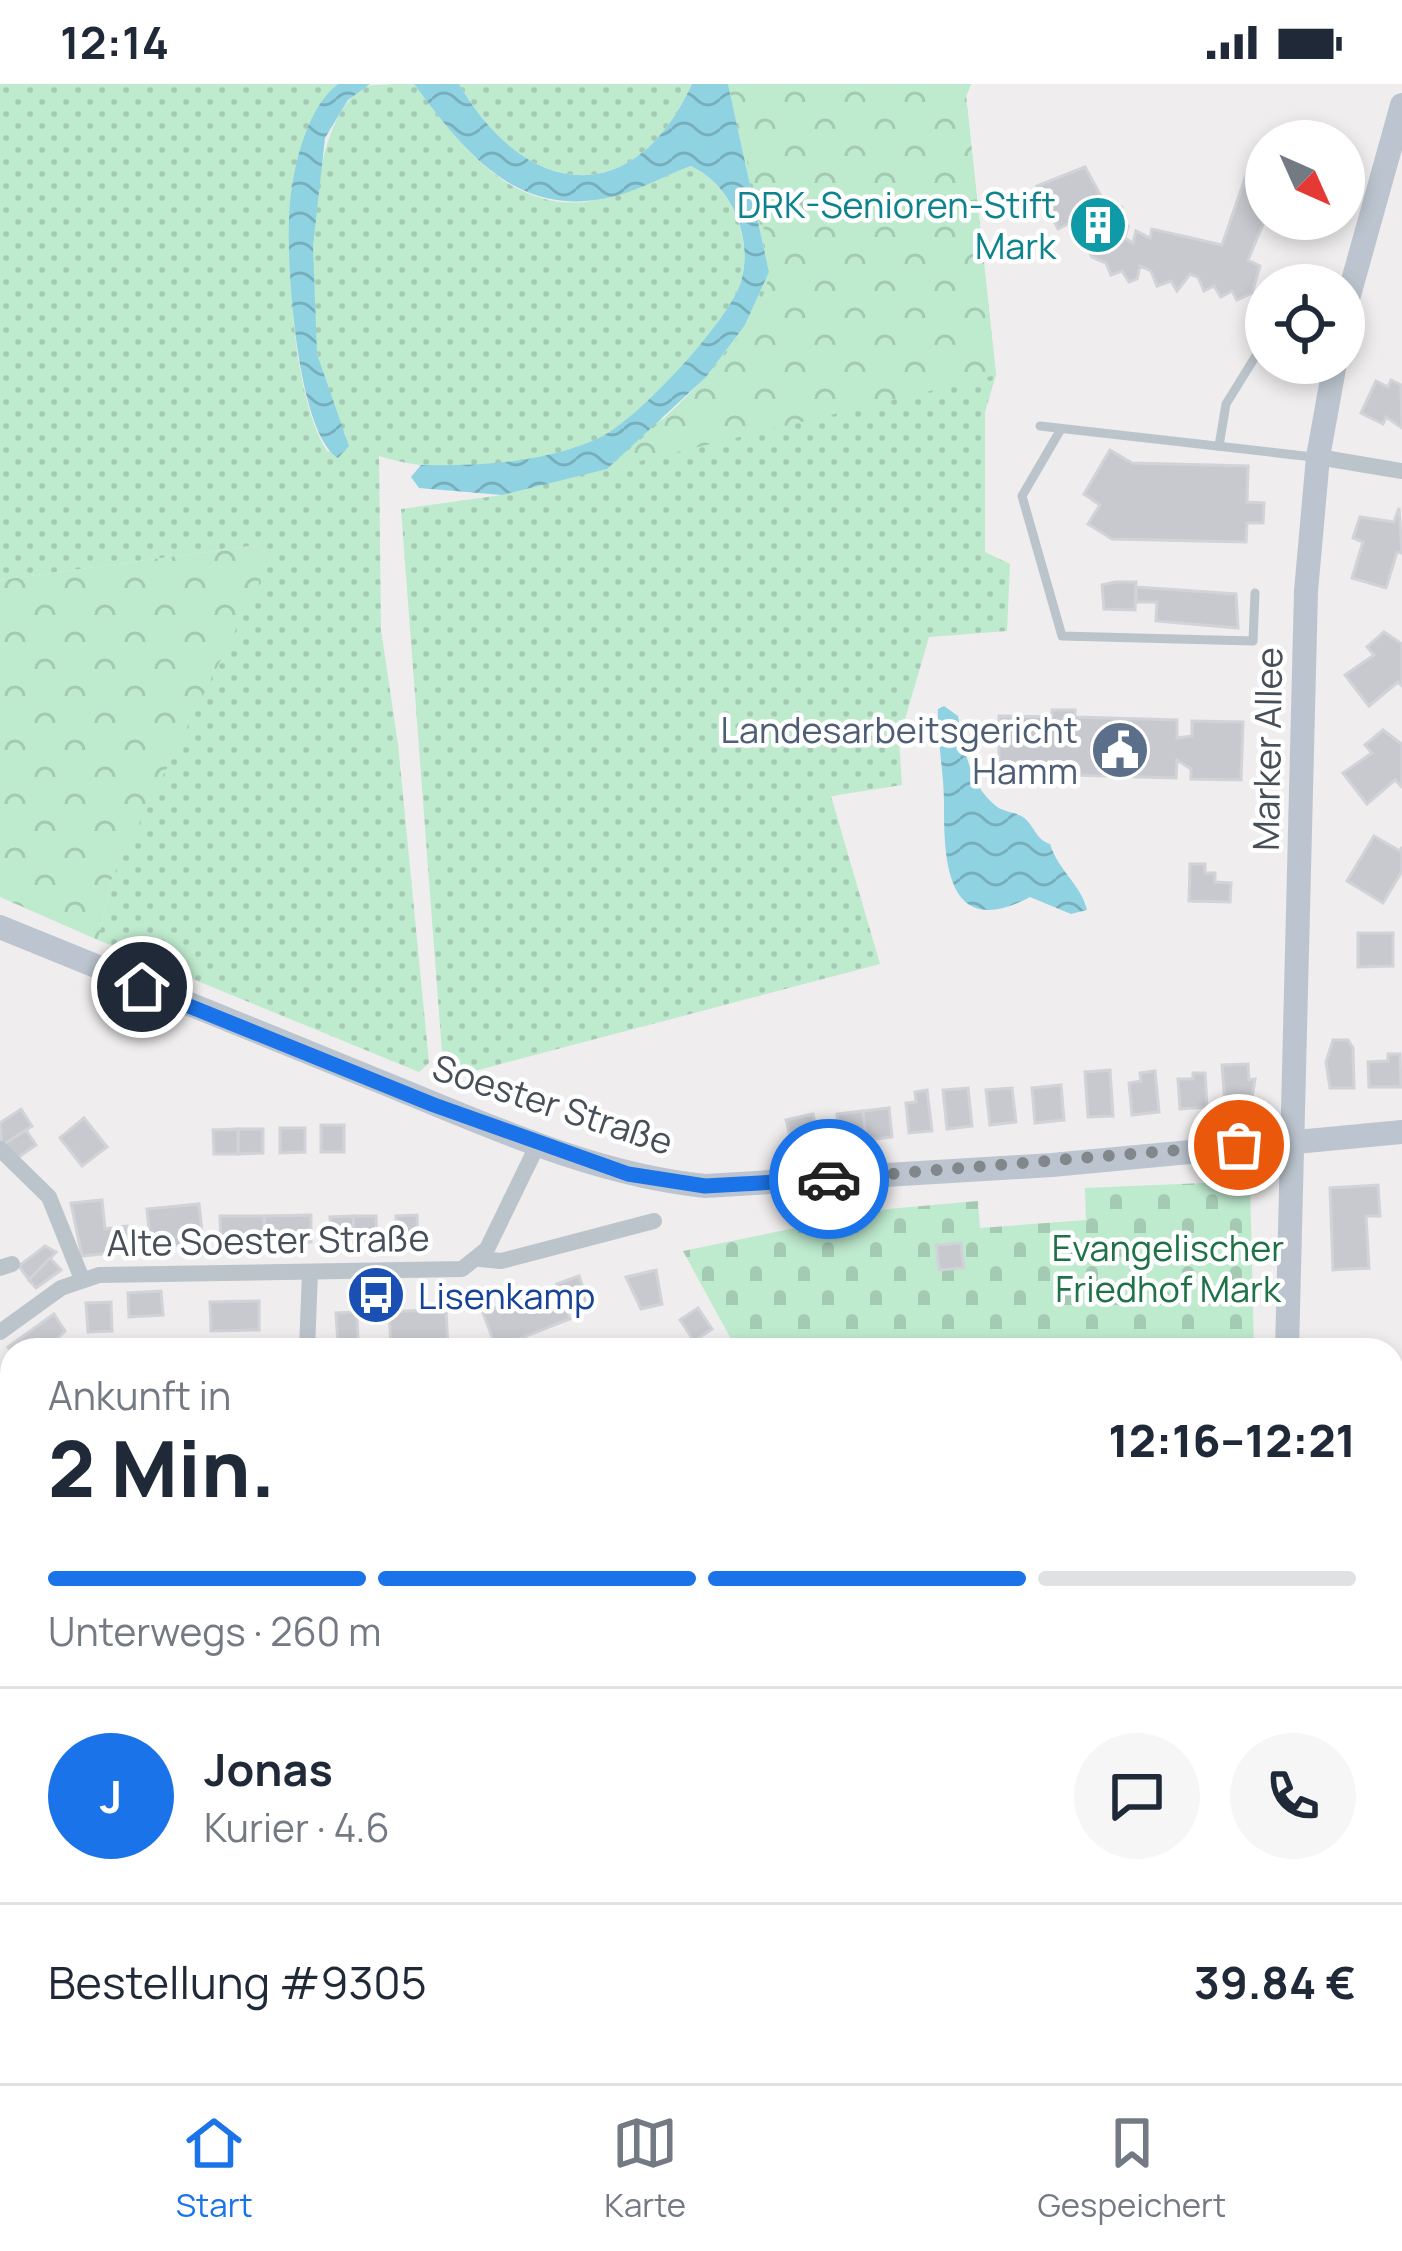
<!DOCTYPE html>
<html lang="de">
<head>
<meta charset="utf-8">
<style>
  :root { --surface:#fff; --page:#f6f6f7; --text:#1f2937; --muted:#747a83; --line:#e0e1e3; --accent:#1a73e8 }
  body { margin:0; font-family:Manrope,sans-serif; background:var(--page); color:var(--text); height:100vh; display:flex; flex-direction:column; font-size:45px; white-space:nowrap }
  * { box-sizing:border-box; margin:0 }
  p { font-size:39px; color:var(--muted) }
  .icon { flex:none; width:66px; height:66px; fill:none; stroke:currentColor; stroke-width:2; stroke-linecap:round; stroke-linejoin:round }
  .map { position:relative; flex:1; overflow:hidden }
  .drawer { position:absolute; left:0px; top:1254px; width:1404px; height:747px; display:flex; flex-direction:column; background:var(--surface); border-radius:36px 36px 0 0; box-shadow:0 6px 18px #0003 }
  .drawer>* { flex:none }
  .needle { width:78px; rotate:135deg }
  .fabs { position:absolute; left:1245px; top:36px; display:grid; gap:24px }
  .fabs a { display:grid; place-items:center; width:120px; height:120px; border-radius:50%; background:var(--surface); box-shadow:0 6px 18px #0003; font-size:60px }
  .pin { position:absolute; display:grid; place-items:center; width:102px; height:102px; color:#fff; margin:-51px; border:6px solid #fff; border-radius:50%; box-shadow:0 3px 12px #0007 }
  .courier { position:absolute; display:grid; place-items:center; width:120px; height:120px; margin:-60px; border:9px solid #1a73e8; border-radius:50%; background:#fff; color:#222; box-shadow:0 3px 15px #0007 }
  .summary em { font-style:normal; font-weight:800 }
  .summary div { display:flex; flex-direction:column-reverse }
  .summary { display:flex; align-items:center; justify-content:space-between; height:204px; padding:0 48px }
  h1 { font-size:78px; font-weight:800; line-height:90px }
  .bar { display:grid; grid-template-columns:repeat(4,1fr); gap:18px 12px; align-content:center; height:144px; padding:0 48px }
  .bar i { height:15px; border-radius:9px; background:var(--line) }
  .bar .active { background:var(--accent) }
  .bar p { grid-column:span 4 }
  .line { display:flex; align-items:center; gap:30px; padding:0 48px; border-top:3px solid var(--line) }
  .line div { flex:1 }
  .round { display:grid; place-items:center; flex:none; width:126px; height:126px; border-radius:63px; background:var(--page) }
  .status { display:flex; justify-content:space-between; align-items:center; height:84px; padding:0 60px; background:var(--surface); direction:ltr }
  .status svg { height:33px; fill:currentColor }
  .menu { display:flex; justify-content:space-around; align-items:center; height:168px; border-top:3px solid var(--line); background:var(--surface); font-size:33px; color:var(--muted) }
  .menu a { display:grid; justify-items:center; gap:6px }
  .menu .active { color:var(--accent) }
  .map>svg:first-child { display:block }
  .medical { fill:#f8e0de }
  .grass { fill:url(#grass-dots) }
  .forest { fill:url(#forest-crowns) }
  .cemetery { fill:url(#cemetery-stones) }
  .water { fill:url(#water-waves) }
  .building { fill:#c7c9cf; stroke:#d1d3d8; stroke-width:3 }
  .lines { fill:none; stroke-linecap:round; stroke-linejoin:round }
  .lane { stroke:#bcc4cb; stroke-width:9 }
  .street { stroke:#bcc4cb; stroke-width:16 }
  .secondary { stroke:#bcc5cf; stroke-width:24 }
  .done { stroke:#82878c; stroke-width:12; stroke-dasharray:0 21.6 }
  .route { stroke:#1a73e8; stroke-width:15 }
  .labels { text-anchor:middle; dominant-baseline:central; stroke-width:9; stroke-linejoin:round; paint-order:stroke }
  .culture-label { font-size:36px; fill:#0d838f; stroke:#fff; text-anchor:end }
  .service-label { font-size:36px; fill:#4e5e75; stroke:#fff; text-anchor:end }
  .street-label { font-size:36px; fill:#475058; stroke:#fff }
  .park-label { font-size:36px; fill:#1f7247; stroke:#fff }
  .transit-label { font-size:36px; fill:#164399; stroke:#fff; text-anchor:start }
</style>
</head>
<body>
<div class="status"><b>12:14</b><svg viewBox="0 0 49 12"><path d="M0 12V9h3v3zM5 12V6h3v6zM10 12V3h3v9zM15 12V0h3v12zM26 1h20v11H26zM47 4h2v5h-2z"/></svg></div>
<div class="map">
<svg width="1402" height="1999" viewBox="0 0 1402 1999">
  <defs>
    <pattern id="grass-dots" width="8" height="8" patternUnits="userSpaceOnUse" patternTransform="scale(3)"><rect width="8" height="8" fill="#beeace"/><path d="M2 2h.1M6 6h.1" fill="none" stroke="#a5cab3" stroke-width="1.8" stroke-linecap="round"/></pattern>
    <pattern id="forest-crowns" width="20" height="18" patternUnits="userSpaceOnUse" patternTransform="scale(3)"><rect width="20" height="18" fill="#beeace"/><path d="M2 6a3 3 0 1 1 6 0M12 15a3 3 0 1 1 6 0" fill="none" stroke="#a5cab3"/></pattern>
    <pattern id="cemetery-stones" width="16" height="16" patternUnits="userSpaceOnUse" patternTransform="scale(3)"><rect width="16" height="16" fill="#beeace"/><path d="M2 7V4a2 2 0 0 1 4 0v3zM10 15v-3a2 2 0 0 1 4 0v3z" fill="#a5cab3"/></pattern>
    <pattern id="water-waves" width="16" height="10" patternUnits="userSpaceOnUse" patternTransform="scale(3)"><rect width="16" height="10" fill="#8fd3e3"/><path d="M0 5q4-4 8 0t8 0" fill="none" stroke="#77aebb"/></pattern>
  </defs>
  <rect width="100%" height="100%" fill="#efeded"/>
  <!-- medical -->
  <polygon class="medical" points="1392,1602 1402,1602 1402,1999 1294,1999 1294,1989 1392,1989"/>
  <!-- grass -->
  <g class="grass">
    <path d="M0,0H338C271,52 283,304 328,368L346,351C333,329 323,298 318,273C305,215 305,28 368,2C380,0 400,0 414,0C460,61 514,136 602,115C632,108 662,93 691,82C730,101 754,153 741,198C730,237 639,334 602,353C541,384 443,393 379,372L381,546L398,660L429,979L419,988L98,856L111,796L268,471L258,461L0,496Z"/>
    <path d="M459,0H692C633,129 525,114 459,0Z"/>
    <polygon points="728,0 971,0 966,12 996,291 985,328 985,468 1010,480 1007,547 929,553 899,656 902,701 831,712 880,880 444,995 401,425 502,411 667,333 706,293 745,241 769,188"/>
  </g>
  <!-- forest -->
  <g class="forest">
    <path d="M728,0H971L966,12L996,291L607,385C655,343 761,254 769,189C772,158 737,37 728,0Z"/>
    <polygon points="258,461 268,471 259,499 111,796 98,856 0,813 0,496"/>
  </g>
  <!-- cemetery -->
  <polygon class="cemetery" points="1250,1097 1254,1266 737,1266 683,1167 888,1125 978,1117 980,1144 1086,1136 1085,1104"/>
  <!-- water -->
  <g class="water">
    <path d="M338,0H370L348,16L325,54L313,162L317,270L349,362L338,374C297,348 287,185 289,136C290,94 304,26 338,0Z"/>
    <path d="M414,0H459C525,114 633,129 692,0H728L769,188L745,241L706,293L607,385L502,411L419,404L411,393L421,381C480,382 547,379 601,353C638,335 729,237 741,198C754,153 731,101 691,82C661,93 633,110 602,115C512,131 462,64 414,0Z"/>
    <path d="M944,622L958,632C964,663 969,701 996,722C1003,728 1015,728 1023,733C1035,742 1035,755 1050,760C1058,786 1082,802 1087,826L1071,830L1030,813C946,858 944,776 944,720C944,688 937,657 938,625Z"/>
  </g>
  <!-- building -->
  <g class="building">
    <polygon points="1266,67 1266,133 1248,176 1260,182 1252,209 1237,216 1232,207 1221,213 1214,202 1204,207 1198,193 1190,190 1177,207 1171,197 1157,202 1151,187 1140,182 1137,195 1129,198 1122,187 1111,191 1106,179 1092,173 1072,138 1058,145 1037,102 1085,83 1102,114 1122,123 1118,139 1128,142 1125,154 1133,159 1136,147 1150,154 1152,145 1222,161 1251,77"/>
    <polygon points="1391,296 1401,301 1402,344 1386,333 1383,340 1361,329 1376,297 1388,303"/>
    <polygon points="1110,366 1132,379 1248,382 1247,418 1264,419 1263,439 1247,439 1246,458 1112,455 1088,440 1100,421 1084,410"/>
    <polygon points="1399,424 1402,469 1397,468 1386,504 1352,494 1363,458 1353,454 1360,433 1394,438"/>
    <polygon points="1115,498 1136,498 1135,526 1104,525 1102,501"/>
    <polygon points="1136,503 1236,510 1238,544 1156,537 1157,518 1136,518"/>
    <polygon points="1384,548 1402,560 1402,602 1398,598 1369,622 1345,591 1374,571 1367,563"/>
    <polygon points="1052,626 1075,626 1075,633 1177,636 1177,654 1192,652 1192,637 1243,638 1241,696 1191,695 1191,685 1177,676 1176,694 999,689 999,632 1052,633"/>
    <polygon points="1383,646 1402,660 1402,703 1395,696 1367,720 1343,689 1372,669 1365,661"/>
    <polygon points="1374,752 1400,767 1402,763 1402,787 1383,819 1347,797"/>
    <polygon points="1190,780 1205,780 1205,789 1215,789 1215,798 1231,799 1230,818 1189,817"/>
    <polygon points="1358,849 1393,849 1393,882 1358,883"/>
    <polygon points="1333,956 1348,956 1353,964 1354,1004 1330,1004 1326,978"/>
    <polygon points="1388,970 1400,970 1401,1003 1369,1003 1368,978 1388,977"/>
    <polygon points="1248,980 1249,996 1255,995 1251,1020 1225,1022 1222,981"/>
    <polygon points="1110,986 1113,1032 1088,1033 1085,988"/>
    <polygon points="1155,987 1159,1028 1132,1031 1129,999 1141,997 1140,989"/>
    <polygon points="1193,989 1205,989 1207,1023 1180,1025 1178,995 1193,995"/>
    <polygon points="1061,1001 1064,1036 1035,1039 1032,1004"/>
    <polygon points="968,1004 972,1042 947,1045 943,1006"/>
    <polygon points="1012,1004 1016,1038 990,1041 986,1006"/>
    <polygon points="927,1006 932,1047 909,1049 906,1019 916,1018 915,1008"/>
    <polygon points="889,1024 892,1053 866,1056 863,1027"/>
    <polygon points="21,1025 32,1042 2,1062 0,1039"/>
    <polygon points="863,1027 866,1056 840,1059 837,1030"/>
    <polygon points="813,1030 821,1065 795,1072 786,1036"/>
    <polygon points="84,1034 107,1063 82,1082 60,1054"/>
    <rect x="321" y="1041" width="23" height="27"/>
    <polygon points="280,1044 305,1044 305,1068 280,1069"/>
    <polygon points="238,1045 263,1045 263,1069 238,1070"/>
    <polygon points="238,1045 238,1070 214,1070 213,1046"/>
    <polygon points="26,1046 36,1061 14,1076 3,1061"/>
    <polygon points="1378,1101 1380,1132 1366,1132 1369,1184 1333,1186 1330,1104"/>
    <polygon points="102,1116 105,1145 127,1142 129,1167 82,1172 71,1119"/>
    <polygon points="199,1120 203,1158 151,1165 147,1125"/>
    <polygon points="311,1131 311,1158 264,1159 264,1132"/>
    <polygon points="417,1131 418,1157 396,1157 396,1132"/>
    <polygon points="220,1132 264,1132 264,1159 221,1160"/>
    <polygon points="353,1132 376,1132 377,1157 354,1158"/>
    <polygon points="353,1132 354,1158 331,1158 330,1133"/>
    <polygon points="961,1159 964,1184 939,1186 936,1161"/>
    <polygon points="45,1162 56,1168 29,1196 19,1182"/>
    <polygon points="50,1174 61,1186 36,1204 29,1196"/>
    <polygon points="656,1186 662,1220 641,1225 626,1193"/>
    <polygon points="579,1192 588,1217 566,1225 557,1200"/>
    <polygon points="558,1201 570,1235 521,1254 524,1264 497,1266 483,1229"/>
    <polygon points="161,1207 163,1231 129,1233 128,1209"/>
    <polygon points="259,1217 259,1246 211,1247 210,1218"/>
    <polygon points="111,1218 112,1247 88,1248 86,1219"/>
    <polygon points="698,1224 712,1245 694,1257 680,1236"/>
    <polygon points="446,1225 448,1266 391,1262 389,1228"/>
    <polygon points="357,1228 358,1259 338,1260 336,1229"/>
    <polygon points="54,1230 65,1247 46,1266 12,1268 8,1263"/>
    <rect x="1392" y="1291" width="10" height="95"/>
    <polygon points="0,1444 12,1450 12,1485 0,1479"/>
    <polygon points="1392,1680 1402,1681 1402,1719 1392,1719"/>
    <rect x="1392" y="1745" width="10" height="62"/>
    <rect x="1392" y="1825" width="10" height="95"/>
    <polygon points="1392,1935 1402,1935 1402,1999 1317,1999 1317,1989 1392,1989"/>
    <polygon points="284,1989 313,1989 325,1999 276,1999"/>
    <polygon points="728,1989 785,1989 788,1999 730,1999"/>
    <polygon points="794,1989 850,1989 852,1999 796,1999"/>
    <polygon points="1004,1989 1152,1989 1157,1990 1155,1999 998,1999"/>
  </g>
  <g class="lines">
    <!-- lane -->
    <g class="lane">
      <polyline points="1040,342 1313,373"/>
      <polyline points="1061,345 1022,412 1062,552 1253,557 1255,509"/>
      <polyline points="1219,362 1226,320 1265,257"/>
    </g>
    <!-- street -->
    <g class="street">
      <polyline points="1318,373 1402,387"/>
      <polyline points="0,1065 49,1113 82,1195"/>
      <polyline points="480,1175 501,1177 654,1137"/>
      <polyline points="0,1184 12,1180"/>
      <polyline points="0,1248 61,1204 99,1191 462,1185 487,1165 538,1060"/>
      <polyline points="307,1266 310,1188"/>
      <polyline points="1392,1584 1402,1585"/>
      <polyline points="0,1738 12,1729"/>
      <polyline points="429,1989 439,1999"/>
    </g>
    <!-- secondary -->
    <g class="secondary">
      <polyline points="1344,229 1402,21"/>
      <path d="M0,843C130,896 260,950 391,1002C492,1043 595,1091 705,1102L1052,1081L1402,1048"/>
      <polyline points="1287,1266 1306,507 1318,373 1335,279"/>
      <polyline points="1264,1999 1264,1989"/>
    </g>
  </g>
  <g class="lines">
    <!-- done -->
    <polyline class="done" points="829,1095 1239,1061"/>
    <!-- route -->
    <polyline class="route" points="142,903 434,1021 628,1090 705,1102 829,1095"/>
  </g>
  <!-- icons -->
  <defs>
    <g id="building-disc" transform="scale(3)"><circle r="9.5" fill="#0f9aa8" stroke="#fff"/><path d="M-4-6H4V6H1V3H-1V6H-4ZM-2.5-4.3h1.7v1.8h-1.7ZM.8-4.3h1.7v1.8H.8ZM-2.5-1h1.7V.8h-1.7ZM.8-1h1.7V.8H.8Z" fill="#fff"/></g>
    <g id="civic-disc" transform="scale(3)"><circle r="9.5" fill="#5c6f8a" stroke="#fff"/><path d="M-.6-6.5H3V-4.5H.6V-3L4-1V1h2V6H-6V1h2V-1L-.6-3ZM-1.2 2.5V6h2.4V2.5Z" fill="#fff"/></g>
    <g id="bus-disc" transform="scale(3)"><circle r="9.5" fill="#1a4fb4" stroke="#fff"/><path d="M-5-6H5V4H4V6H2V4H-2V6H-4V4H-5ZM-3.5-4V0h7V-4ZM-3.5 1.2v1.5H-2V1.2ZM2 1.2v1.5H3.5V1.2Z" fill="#fff"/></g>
  </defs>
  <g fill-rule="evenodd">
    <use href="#building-disc" x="1098" y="141"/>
    <use href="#civic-disc" x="1120" y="666"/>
    <use href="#bus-disc" x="376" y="1211"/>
  </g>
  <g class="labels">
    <!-- culture labels -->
    <g class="culture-label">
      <text x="1056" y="120">DRK-Senioren-Stift<tspan x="1056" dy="41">Mark</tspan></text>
    </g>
    <!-- service labels -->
    <g class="service-label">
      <text x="1078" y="645">Landesarbeitsgericht<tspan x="1078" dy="41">Hamm</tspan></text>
    </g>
    <!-- street labels -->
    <g class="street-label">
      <text transform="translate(1267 665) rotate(-89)">Marker Allee</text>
      <text transform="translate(553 1020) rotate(18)">Soester Straße</text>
      <text transform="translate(268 1156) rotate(-1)">Alte Soester Straße</text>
    </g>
    <!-- park labels -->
    <g class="park-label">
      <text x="1168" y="1163">Evangelischer<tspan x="1168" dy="41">Friedhof Mark</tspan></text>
    </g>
    <!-- transit labels -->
    <g class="transit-label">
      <text x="418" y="1211">Lisenkamp</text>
    </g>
  </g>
</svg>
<div class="fabs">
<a><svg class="needle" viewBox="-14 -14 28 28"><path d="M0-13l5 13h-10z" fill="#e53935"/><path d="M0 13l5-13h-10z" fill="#747a83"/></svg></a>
<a><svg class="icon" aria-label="locate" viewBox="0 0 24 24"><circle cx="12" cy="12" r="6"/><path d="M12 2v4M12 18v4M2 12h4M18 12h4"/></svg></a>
</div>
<div class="pin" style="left:1239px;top:1061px;background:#ea580c"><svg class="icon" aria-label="bag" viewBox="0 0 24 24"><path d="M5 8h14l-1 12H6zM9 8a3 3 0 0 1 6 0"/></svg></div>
<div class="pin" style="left:142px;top:903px;background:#1f2937"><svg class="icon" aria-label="home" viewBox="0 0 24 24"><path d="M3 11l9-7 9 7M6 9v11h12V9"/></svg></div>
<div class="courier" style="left:829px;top:1095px"><svg class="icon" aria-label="car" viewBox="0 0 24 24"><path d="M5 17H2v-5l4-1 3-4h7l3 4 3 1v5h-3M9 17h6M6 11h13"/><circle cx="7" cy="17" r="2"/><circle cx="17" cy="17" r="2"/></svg></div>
<section class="drawer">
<div class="summary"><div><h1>2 Min.</h1><p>Ankunft in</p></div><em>12:16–12:21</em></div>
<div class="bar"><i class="active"></i><i class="active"></i><i class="active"></i><i></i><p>Unterwegs · 260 m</p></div>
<div class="line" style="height:216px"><b class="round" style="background:var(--accent);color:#fff">J</b><div><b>Jonas</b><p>Kurier · 4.6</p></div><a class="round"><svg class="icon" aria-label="chat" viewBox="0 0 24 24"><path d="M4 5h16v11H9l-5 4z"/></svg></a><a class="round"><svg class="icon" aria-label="phone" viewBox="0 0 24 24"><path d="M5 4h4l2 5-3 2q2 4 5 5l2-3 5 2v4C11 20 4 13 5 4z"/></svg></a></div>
<div class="line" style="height:156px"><div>Bestellung #9305</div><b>39.84 €</b></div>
</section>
</div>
<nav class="menu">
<a class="active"><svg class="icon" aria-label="home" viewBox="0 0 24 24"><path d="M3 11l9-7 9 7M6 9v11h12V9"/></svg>Start</a>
<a><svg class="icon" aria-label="map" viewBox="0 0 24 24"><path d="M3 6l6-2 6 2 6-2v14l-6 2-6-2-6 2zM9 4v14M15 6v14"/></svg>Karte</a>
<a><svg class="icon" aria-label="saved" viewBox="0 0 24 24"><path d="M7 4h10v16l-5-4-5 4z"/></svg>Gespeichert</a>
</nav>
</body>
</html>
